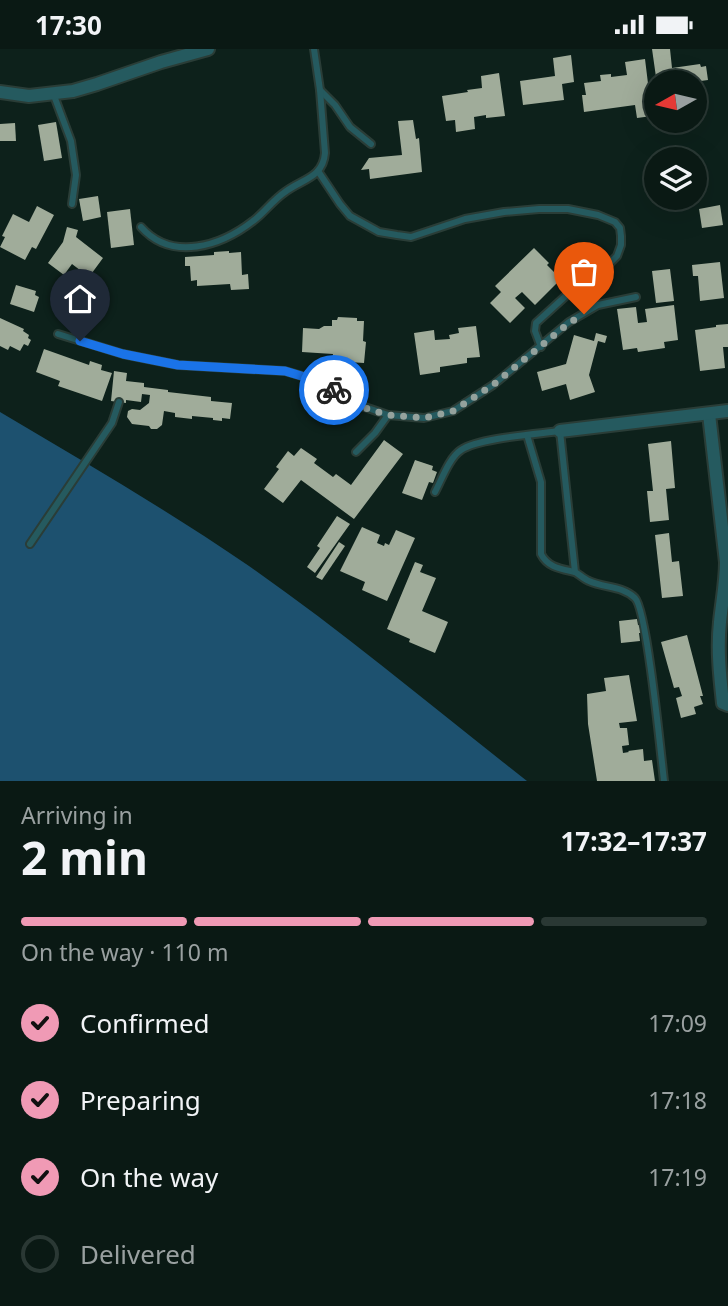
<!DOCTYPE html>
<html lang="en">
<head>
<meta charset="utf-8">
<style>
  :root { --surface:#0a1914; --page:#182622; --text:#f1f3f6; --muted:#99a0a0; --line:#2a3834; --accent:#f09ab5 }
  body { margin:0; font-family:"Noto Sans",sans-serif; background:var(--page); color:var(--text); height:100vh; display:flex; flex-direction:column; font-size:26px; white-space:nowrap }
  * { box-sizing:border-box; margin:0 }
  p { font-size:23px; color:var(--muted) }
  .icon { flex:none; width:38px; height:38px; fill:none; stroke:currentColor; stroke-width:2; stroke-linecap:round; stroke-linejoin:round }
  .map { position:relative; height:732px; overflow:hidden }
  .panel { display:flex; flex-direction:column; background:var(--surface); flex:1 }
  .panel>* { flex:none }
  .needle { width:46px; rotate:262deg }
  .buttons { position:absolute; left:644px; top:21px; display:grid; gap:14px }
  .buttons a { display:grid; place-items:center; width:63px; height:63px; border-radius:50%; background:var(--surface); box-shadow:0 7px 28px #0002,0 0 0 2px var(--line); font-size:35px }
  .pin { position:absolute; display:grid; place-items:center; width:60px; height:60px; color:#fff; margin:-72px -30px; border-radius:50% 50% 50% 0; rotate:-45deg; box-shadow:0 0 7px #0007 }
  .pin .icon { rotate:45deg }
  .courier { position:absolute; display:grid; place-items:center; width:70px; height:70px; margin:-35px; border:5px solid #1a73e8; border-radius:50%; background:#fff; color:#222; box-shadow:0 2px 9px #0007 }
  .headline em { font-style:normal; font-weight:700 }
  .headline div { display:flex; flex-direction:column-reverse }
  .headline { display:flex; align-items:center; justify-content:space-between; height:119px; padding:0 21px }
  h1 { font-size:46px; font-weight:700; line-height:52px }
  .bar { display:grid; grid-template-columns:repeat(4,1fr); gap:10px 7px; align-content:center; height:84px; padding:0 21px }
  .bar i { height:9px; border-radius:5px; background:var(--line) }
  .bar .active { background:var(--accent) }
  .bar p { grid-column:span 4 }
  ol { padding:0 21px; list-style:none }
  li { display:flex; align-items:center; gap:21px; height:77px }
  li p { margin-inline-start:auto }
  li .icon { padding:7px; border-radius:50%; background:var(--accent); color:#111; stroke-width:4 }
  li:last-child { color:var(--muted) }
  li i { width:38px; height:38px; border:4px solid var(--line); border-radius:50% }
  .status { display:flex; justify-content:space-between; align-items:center; height:49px; padding:0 35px; background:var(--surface); direction:ltr }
  .status svg { height:19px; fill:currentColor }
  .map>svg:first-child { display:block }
  .water { fill:#1d516f }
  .building { fill:#a0ac9a }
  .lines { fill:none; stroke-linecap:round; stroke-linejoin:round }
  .lane-casing { stroke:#2a3d37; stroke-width:10 }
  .street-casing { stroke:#2a3d37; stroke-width:16 }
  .lane { stroke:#255a5f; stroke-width:6 }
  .street { stroke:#255a5f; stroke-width:12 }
  .done { stroke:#94a29d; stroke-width:7; stroke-dasharray:0 12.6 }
  .route { stroke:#1a73e8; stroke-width:9 }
</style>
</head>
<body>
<div class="status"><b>17:30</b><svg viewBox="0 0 49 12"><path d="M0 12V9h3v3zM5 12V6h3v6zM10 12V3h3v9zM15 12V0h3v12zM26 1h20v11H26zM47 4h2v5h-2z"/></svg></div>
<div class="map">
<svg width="728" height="732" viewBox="0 0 728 732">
  <rect width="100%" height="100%" fill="#0d211b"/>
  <!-- water -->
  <path class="water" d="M0,363C84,413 169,462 249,517C345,584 435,660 527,732H0Z"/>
  <!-- building -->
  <g class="building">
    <polygon points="652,0 670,0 672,19 700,15 701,18 706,17 708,31 701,32 702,39 695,40 695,33 656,33 656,45 655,46 653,29 656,28"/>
    <polygon points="571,6 574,33 562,35 564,51 523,56 520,32 555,27 553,9"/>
    <polygon points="645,10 652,67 637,69 635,56 584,63 582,46 586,46 584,34 601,32 600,26 611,25 611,28 627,26 625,13"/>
    <polygon points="499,24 505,67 486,69 486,66 474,68 475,80 456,83 455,71 446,72 442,47 468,43 467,41 482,39 481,27"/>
    <polygon points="413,71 416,90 419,89 422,123 370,130 369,120 361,121 369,109 402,106 398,72"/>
    <polygon points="56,73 62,109 44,112 38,76"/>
    <polygon points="15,74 16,92 0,92 0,75"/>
    <polygon points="98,147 101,168 83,172 79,150"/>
    <polygon points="720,156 723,176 702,179 699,160"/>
    <polygon points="37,157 54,166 36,200 32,198 25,211 0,198 5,188 2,187 13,165 29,173"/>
    <polygon points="130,160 134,196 111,199 107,163"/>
    <polygon points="67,178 78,181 76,188 103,209 89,228 72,215 64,226 48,214 63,193"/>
    <polygon points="534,199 549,214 547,216 561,230 535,256 522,243 515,249 525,259 510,274 490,254 501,243 495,237"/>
    <polygon points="229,202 229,204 241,203 242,226 248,225 249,240 231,241 230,235 197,237 197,231 191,232 190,217 185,217 185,208 214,206 214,203"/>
    <polygon points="720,213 724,249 700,252 698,227 693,227 692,216"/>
    <polygon points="670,220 674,252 656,254 652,222"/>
    <polygon points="16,236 36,242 35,246 39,248 34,263 10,255"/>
    <polygon points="674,256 678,291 664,293 665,299 638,303 637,299 623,301 617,260 636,258 638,274 647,273 645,260"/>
    <polygon points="338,268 357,269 357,272 364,272 363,292 366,293 364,314 332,312 333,305 302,303 303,279 319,280 324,277 332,277 332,271 337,271"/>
    <polygon points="0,269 24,280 23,282 29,286 28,289 31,291 28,297 24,295 20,302 10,297 8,301 0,297"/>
    <polygon points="728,275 728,298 723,298 725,319 700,322 695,281 716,278 716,276"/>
    <polygon points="476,277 480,308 467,309 467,314 440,318 440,323 420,326 414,284 434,281 435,291 450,290 449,286 459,284 458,279"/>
    <polygon points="596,284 607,287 605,294 598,292 589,326 595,343 570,351 566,335 542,342 537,323 566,315 574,286 594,292"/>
    <polygon points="44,300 89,316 90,312 102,316 101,321 112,324 102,352 58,337 60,332 36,323"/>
    <polygon points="114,322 127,324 126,332 144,334 144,338 168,341 168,343 211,348 211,352 232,354 230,370 222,369 222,372 213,371 213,369 192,367 192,370 175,368 175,364 164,362 162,376 157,380 151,380 149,377 132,375 127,368 128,362 132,360 140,361 149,354 150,346 142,345 141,353 126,351 126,354 111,352"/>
    <polygon points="384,391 403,405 354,470 301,431 283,454 264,440 279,420 276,418 288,402 294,407 301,399 317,410 314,414 333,428 336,425 351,436"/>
    <polygon points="671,392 675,439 666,440 669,471 650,473 647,442 653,442 648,395"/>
    <polygon points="415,411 433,417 432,421 437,423 433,434 429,433 422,451 402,444"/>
    <polygon points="337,467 350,475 315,524 307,518 320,499 317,497"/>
    <polygon points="362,478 380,486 377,494 384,497 385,494 389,496 396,481 415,489 387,552 362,541 365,533 340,522"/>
    <polygon points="669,484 672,513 679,512 683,547 662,549 655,486"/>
    <polygon points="339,493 345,497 322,531 316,528"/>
    <polygon points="415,513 423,516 420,523 436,529 422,562 448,573 435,604 409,593 410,590 387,580"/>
    <polygon points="637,570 638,576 642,576 643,584 639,584 640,592 621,594 619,572"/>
    <polygon points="687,586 703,647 700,647 703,655 694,658 696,665 681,669 676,649 682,647 679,638 674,639 661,593"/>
    <polygon points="629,626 637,672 619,674 620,679 627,679 629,696 622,697 623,704 629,703 628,702 643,700 644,712 652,711 655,732 597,732 588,675 587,645 606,642 604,629"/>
  </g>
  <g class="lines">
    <!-- lane casing -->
    <g class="lane-casing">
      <g id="lane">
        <polyline points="320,41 335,56 350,78 371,95"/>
        <polyline points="53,44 71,92 76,126 72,155"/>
        <polyline points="318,122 340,155 350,167 379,183 397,186 411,188 465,170 504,163 539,160 568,160 598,166 615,173 620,179 621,187 621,196 617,207 609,215 580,234 536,274 535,282 541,298"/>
        <path d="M141,178C172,213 221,197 253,172C264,164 273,151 285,143C302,130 323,129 325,104L320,41L314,0"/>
        <polyline points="58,285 123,305 178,316 285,322 319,332 362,357 388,366 424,369 453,362 493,336 569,273 598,256 636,248"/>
        <path d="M527,386L541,433V505C548,519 562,520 575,523"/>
        <polyline points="356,403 375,384 388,366"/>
        <path d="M435,443C442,430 449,409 461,401C478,389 538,385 560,382L575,523C580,526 584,530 589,532C604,539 623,537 635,549C647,561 661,706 664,732"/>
        <polyline points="30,495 112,374 119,353"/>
      </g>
    </g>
    <!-- street casing -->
    <g class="street-casing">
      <g id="street">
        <polyline points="0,43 29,47 73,42 97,35 161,13 208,0"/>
        <path d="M709,365L726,513C726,533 722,553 720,573C717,600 720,627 723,654L728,656"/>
        <polyline points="560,382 728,362"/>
      </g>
    </g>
    <!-- lane -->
    <use href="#lane" class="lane"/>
    <!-- street -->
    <use href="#street" class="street"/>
  </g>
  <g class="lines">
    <!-- done -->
    <polyline class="done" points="334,341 362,358 388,366 425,369 453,362 493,336 569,274 584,265"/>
    <!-- route -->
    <polyline class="route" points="80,292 123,305 178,316 285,322 318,332 334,341"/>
  </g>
</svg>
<div class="buttons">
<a><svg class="needle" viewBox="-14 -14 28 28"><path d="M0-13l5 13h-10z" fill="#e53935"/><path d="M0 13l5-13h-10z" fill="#99a0a0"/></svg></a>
<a><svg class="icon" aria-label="layers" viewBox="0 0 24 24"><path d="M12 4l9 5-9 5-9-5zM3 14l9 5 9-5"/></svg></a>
</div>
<div class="pin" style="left:584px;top:265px;background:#ea580c"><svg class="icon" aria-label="bag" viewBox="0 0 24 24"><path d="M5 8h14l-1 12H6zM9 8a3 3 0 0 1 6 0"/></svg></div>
<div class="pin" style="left:80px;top:292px;background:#1f2937"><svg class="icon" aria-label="home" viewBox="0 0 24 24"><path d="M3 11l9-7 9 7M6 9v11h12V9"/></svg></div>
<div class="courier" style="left:334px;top:341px"><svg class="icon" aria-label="bike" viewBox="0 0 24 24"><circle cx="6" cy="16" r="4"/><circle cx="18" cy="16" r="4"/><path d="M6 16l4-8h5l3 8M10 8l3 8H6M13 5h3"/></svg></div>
</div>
<section class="panel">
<div class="headline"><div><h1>2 min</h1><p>Arriving in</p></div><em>17:32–17:37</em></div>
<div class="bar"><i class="active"></i><i class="active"></i><i class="active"></i><i></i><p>On the way · 110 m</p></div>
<ol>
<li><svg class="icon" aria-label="check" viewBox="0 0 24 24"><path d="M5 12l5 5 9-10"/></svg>Confirmed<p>17:09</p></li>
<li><svg class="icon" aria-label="check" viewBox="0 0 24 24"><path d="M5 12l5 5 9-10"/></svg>Preparing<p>17:18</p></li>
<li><svg class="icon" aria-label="check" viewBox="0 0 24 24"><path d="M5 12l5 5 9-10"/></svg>On the way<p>17:19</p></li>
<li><i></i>Delivered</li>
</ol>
</section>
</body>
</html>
